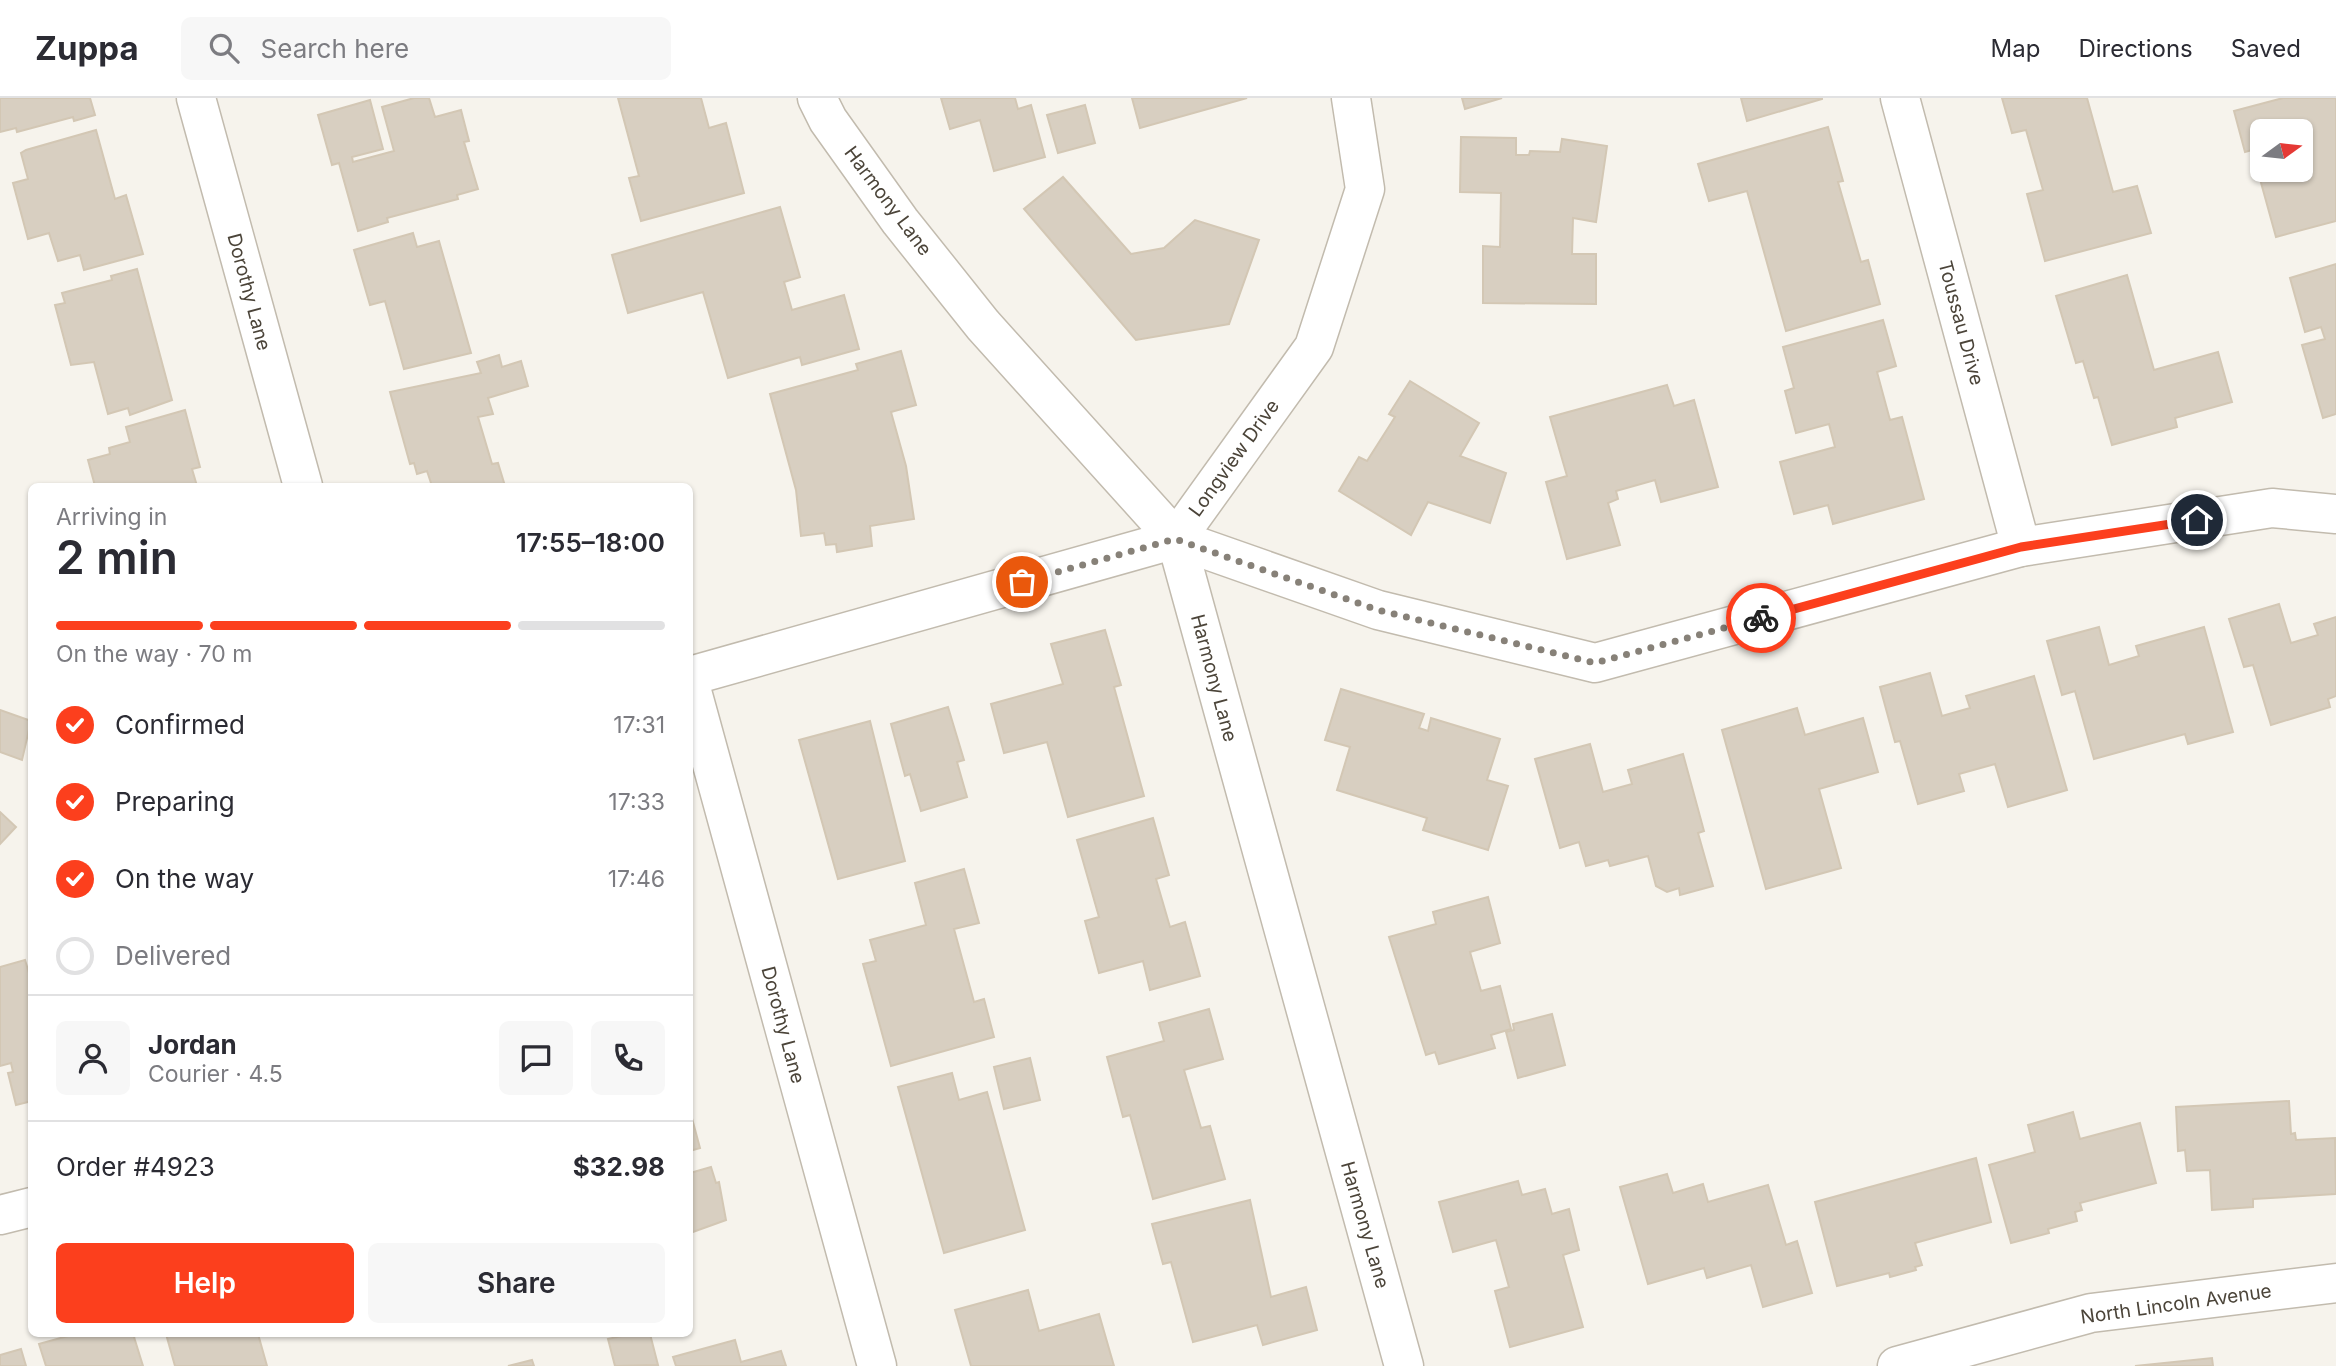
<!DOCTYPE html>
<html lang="en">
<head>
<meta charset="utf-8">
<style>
  :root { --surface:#fff; --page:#f7f7f7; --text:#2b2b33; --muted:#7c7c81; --line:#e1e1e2; --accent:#fc3f1d }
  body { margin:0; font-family:Inter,sans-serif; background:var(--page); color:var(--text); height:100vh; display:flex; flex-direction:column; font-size:26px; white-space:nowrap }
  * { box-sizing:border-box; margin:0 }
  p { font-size:23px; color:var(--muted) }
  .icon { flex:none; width:38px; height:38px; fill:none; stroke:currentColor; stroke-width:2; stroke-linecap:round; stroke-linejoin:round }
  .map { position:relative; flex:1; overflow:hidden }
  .side { position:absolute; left:28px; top:385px; width:665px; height:854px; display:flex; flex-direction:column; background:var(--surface); border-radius:10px; box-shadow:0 2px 5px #0004 }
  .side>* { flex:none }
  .needle { width:46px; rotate:75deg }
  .controls { position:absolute; left:2250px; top:21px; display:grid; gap:14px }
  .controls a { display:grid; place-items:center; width:63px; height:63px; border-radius:10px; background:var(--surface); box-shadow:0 2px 5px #0004; font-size:35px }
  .pin { position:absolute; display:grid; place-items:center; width:60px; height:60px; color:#fff; margin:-30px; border:4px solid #fff; border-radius:50%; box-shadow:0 2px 7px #0007 }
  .courier { position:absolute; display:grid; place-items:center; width:70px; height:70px; margin:-35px; border:5px solid #fc3f1d; border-radius:50%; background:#fff; color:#222; box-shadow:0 2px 9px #0007 }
  .headline em { font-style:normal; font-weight:600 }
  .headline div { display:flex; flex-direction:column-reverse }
  .headline { display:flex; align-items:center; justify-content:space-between; height:119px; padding:0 28px }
  h1 { font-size:46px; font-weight:600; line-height:52px }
  .bar { display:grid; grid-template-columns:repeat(4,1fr); gap:10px 7px; align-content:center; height:84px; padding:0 28px }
  .bar i { height:9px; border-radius:5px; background:var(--line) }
  .bar .on { background:var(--accent) }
  .bar p { grid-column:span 4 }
  .line { display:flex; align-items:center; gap:18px; padding:0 28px; border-top:2px solid var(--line) }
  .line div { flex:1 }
  .round { display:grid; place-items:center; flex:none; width:74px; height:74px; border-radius:10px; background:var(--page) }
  ol { padding:0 28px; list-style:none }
  li { display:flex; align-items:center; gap:21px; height:77px }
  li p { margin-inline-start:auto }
  li .icon { padding:7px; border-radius:50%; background:var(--accent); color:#fff; stroke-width:4 }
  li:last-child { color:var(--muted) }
  li i { width:38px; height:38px; border:4px solid var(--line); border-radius:50% }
  .action { display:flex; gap:14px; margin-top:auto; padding:14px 28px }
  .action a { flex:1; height:80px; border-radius:10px; background:var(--accent); color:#fff; font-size:28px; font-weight:600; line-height:80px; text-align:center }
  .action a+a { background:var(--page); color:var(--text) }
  header { display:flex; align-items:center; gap:42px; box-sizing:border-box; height:98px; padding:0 35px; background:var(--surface); border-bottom:2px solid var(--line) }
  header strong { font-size:33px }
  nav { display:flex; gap:38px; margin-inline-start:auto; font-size:24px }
  .search { width:490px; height:63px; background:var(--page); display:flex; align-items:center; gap:18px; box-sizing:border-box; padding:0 24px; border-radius:10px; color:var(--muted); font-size:26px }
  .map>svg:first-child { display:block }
  .building { fill:#d8cfc1; stroke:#d3c7b4; stroke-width:2; fill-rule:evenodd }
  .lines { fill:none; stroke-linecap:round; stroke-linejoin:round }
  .minor-casing { stroke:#c2bbae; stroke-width:41 }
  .minor { stroke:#fff; stroke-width:38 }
  .done { stroke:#878178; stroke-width:7; stroke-dasharray:0 12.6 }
  .route { stroke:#fc3f1d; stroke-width:9 }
  .labels { text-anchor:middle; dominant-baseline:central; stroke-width:5; stroke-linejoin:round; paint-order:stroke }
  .street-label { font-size:19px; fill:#4b4439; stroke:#fff }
</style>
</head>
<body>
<header>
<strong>Zuppa</strong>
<div class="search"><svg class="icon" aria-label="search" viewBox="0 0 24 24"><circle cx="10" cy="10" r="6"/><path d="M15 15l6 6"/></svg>Search here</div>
<nav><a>Map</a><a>Directions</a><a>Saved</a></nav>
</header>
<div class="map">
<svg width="2336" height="1268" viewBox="0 0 2336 1268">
  <rect width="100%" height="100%" fill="#f6f3ec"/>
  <!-- building -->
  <g class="building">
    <polygon points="0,0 90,0 95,17 74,23 73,19 17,34 16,30 0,34"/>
    <polygon points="414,0 429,0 435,19 461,12 469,43 464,44 478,91 457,97 458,101 387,120 388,124 358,133 339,65 332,67 318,17 370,2 383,51 352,59 353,64 394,53 382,9"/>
    <polygon points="618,0 701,0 709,30 726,25 744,95 641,123 629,80 639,78"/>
    <polygon points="941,0 1015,0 1018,11 1031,7 1045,59 994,73 980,22 950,31"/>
    <polygon points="1132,0 1247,0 1140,30"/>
    <polygon points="1462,0 1502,0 1465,11"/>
    <polygon points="1741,0 1822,0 1822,1 1747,23"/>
    <polygon points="2002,0 2087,0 2113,94 2137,88 2151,135 2045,163 2027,96 2043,92 2026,32 2012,35"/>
    <path d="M2283,0H2336V123L2276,139L2252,52L2245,54L2234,13ZM2263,33H2301V72H2263Z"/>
    <polygon points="1085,7 1095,45 1058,55 1047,17"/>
    <polygon points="1828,29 1843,83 1838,84 1861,164 1868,162 1880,206 1786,233 1747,93 1709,103 1698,66"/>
    <polygon points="96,32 115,101 126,97 143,156 84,172 80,157 58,163 49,135 28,141 13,85 28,81 21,55 26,52"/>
    <polygon points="1461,39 1516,40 1516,57 1529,57 1530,53 1560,54 1562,41 1607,48 1596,124 1573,120 1572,156 1596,156 1596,206 1483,205 1483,148 1500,149 1501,95 1460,94"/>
    <polygon points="1063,79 1131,156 1164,150 1195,122 1259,142 1229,226 1136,242 1024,111"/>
    <polygon points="780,109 800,179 784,184 792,212 844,197 859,251 802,267 800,259 728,280 703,194 628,215 612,157"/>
    <polygon points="413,135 417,149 439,143 471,255 404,271 385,203 370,207 354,152"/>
    <polygon points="2336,166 2336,316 2323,320 2302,247 2325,241 2321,229 2305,234 2290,180"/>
    <polygon points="137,171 172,302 130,317 128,310 108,316 94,264 71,267 55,207 65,205 62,195 112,182 111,178"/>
    <polygon points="2127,177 2154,272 2218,254 2232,304 2175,320 2177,329 2112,347 2098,299 2094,300 2083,263 2076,265 2056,198"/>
    <polygon points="1883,222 1896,268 1877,274 1890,322 1902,319 1924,401 1833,426 1828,407 1794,416 1780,364 1835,349 1829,326 1796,335 1785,293 1794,290 1783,249"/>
    <polygon points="901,253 916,307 891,314 906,368 914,421 870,428 872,448 837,454 836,446 826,447 824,435 801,438 796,392 770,296 858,272 856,266"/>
    <polygon points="499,257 502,269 521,263 528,288 488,300 493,316 478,319 492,366 498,365 505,388 432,388 427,373 417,376 414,365 410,366 390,294 481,275 477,264"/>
    <polygon points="1410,283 1479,325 1460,358 1506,375 1490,425 1428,404 1411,437 1339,393 1359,359 1367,363 1395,319 1389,316"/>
    <polygon points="1667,287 1674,308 1694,302 1718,389 1661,404 1655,382 1616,393 1618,401 1608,405 1620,447 1567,461 1546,384 1567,378 1550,319"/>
    <polygon points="185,312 200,369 192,371 197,388 95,388 88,362 110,356 109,350 130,344 126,329"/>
    <polygon points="2279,506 2291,545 2318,537 2314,526 2336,519 2336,598 2328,601 2330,609 2271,627 2253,567 2244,569 2229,521"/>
    <polygon points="2099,529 2109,567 2139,558 2136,548 2204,529 2233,634 2188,646 2185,636 2094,661 2075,593 2062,597 2047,543"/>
    <polygon points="1105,532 1121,587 1114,589 1144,698 1068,719 1047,644 1004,655 991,606 1063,586 1051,546"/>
    <polygon points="1930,575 1942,618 1970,610 1966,598 2034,578 2067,692 2008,709 1995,666 1959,676 1964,693 1918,706 1900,643 1895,644 1880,589"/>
    <polygon points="1341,591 1424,616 1419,630 1428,633 1431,620 1500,641 1487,682 1508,688 1488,752 1423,732 1427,720 1337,692 1350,649 1325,642"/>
    <polygon points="948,609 964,662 957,664 967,699 921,713 910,676 905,678 891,626"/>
    <polygon points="1797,610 1805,637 1863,620 1878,674 1819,691 1841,770 1766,791 1722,632"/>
    <polygon points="0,612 31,623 22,662 0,654"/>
    <polygon points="870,623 905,763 838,781 799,642"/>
    <polygon points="1590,646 1603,694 1632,686 1628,672 1683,656 1704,733 1698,735 1713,788 1680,797 1679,790 1667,794 1656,788 1648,758 1610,768 1608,762 1586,768 1579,744 1560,750 1535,661"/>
    <polygon points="0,714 16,729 0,746"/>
    <polygon points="1153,720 1169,777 1156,781 1170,829 1185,824 1200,878 1150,892 1143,863 1099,875 1085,823 1099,819 1077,742"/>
    <polygon points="964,771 979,825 954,831 974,904 984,901 994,939 891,968 863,866 876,863 870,842 926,827 915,785"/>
    <polygon points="1488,799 1500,845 1470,854 1481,893 1500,888 1511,931 1491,937 1495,950 1439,966 1435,954 1426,957 1389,839 1436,826 1433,814"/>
    <polygon points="25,862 32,885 32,1003 16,1007 8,975 13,974 11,965 0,968 0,869"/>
    <polygon points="1209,911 1223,961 1184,972 1201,1030 1210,1028 1225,1081 1153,1101 1130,1017 1123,1019 1107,959 1164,943 1159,925"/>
    <polygon points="1552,916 1565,967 1518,980 1506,934 1514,932 1513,926"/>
    <polygon points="1030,960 1040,1002 1004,1011 994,969"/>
    <polygon points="952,975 959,1002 987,994 1025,1132 944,1155 898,989"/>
    <polygon points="2289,1003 2291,1036 2295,1035 2296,1042 2335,1040 2336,1096 2253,1101 2253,1109 2212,1112 2210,1072 2187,1073 2185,1052 2178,1053 2176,1009"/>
    <polygon points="690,1013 700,1050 690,1053"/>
    <polygon points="2073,1014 2080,1041 2140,1025 2156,1085 2080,1105 2082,1112 2075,1114 2077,1123 2048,1131 2049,1135 2011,1145 1989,1067 2035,1054 2028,1027"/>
    <polygon points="1976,1060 1991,1124 1915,1145 1922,1167 1915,1169 1916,1172 1890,1179 1889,1175 1837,1188 1815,1104"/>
    <polygon points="711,1069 716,1085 719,1084 726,1122 690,1135 690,1075"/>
    <polygon points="1667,1076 1673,1095 1703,1086 1708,1104 1768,1087 1786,1147 1797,1143 1812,1195 1763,1209 1751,1167 1707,1180 1704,1170 1648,1186 1620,1089"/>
    <polygon points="1518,1083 1522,1097 1545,1091 1552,1116 1569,1111 1579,1152 1563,1157 1583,1229 1510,1249 1495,1193 1509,1189 1496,1142 1453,1154 1439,1104"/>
    <polygon points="1250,1102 1271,1199 1306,1189 1317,1232 1263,1247 1257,1227 1193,1244 1171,1164 1163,1166 1152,1126"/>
    <polygon points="1028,1192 1039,1233 1099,1216 1114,1268 971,1268 955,1212"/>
    <polygon points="75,1236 139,1236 134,1239 143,1268 46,1268 39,1246"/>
    <polygon points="166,1236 258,1236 267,1268 175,1268"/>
    <polygon points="630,1236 650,1236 658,1267 615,1268 608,1241"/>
    <polygon points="735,1242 741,1264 781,1253 786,1268 676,1268 673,1259"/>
    <polygon points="21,1251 26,1268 0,1268 0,1257"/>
    <polygon points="2212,1260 2213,1268 2135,1268"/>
    <polygon points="532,1262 534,1268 508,1268"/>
  </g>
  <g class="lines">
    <!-- minor casing -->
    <g class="minor-casing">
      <g id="minor">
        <polyline points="196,0 303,388"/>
        <polyline points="817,0 828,22 900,123 983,227 1176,441 1404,1268"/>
        <polyline points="1900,0 2021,449"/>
        <polyline points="1176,441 1378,512 1595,565 2021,449 2272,410 2336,416"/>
        <polyline points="690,578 1176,441 1314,249 1365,91 1351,0"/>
        <polyline points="690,586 877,1268"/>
        <polyline points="0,1117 32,1109"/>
        <polyline points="1897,1268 2091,1215 2336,1185"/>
      </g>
    </g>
    <!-- minor -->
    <use href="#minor" class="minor"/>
  </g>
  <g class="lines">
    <!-- done -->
    <polyline class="done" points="1022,484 1175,441 1378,512 1595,565 1761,520"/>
    <!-- route -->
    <polyline class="route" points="1761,520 2021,449 2197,422"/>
  </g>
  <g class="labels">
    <!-- street labels -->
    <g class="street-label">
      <text transform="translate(888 103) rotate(53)">Harmony Lane</text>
      <text transform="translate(249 194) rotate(75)">Dorothy Lane</text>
      <text transform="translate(1961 225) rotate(75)">Toussau Drive</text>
      <text transform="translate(1234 360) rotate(-54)">Longview Drive</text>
      <text transform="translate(1214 580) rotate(75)">Harmony Lane</text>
      <text transform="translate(783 927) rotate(75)">Dorothy Lane</text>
      <text transform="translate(1365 1127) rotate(74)">Harmony Lane</text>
      <text transform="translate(2176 1206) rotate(-8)">North Lincoln Avenue</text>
    </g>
  </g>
</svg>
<div class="controls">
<a><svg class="needle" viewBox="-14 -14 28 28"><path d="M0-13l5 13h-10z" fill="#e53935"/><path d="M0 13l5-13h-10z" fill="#7c7c81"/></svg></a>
</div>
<div class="pin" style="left:1022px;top:484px;background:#ea580c"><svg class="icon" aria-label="bag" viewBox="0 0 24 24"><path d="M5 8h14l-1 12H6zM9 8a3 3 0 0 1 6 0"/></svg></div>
<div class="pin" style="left:2197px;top:422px;background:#1f2937"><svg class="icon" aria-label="home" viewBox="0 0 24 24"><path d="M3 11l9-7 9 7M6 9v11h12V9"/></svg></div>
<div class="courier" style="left:1761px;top:520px"><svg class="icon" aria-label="bike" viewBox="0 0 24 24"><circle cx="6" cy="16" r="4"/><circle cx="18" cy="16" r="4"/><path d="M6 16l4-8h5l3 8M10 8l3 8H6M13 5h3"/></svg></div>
<section class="side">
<div class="headline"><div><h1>2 min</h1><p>Arriving in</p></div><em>17:55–18:00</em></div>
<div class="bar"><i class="on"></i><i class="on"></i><i class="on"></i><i></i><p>On the way · 70 m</p></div>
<ol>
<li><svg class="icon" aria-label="check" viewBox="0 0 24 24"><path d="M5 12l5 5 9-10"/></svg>Confirmed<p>17:31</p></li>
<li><svg class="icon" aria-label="check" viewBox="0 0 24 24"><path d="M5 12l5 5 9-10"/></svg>Preparing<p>17:33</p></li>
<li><svg class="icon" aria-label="check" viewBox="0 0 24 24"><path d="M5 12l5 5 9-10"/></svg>On the way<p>17:46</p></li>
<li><i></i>Delivered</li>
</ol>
<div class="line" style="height:126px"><a class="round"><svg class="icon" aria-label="person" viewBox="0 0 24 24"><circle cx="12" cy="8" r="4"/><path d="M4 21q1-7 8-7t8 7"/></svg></a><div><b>Jordan</b><p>Courier · 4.5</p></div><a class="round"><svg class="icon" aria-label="chat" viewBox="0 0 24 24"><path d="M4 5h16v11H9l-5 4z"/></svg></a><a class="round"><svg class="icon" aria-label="phone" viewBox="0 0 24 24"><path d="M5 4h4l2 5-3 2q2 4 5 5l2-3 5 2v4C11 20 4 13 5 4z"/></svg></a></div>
<div class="line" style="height:91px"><div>Order #4923</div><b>$32.98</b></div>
<div class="action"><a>Help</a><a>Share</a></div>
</section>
</div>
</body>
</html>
